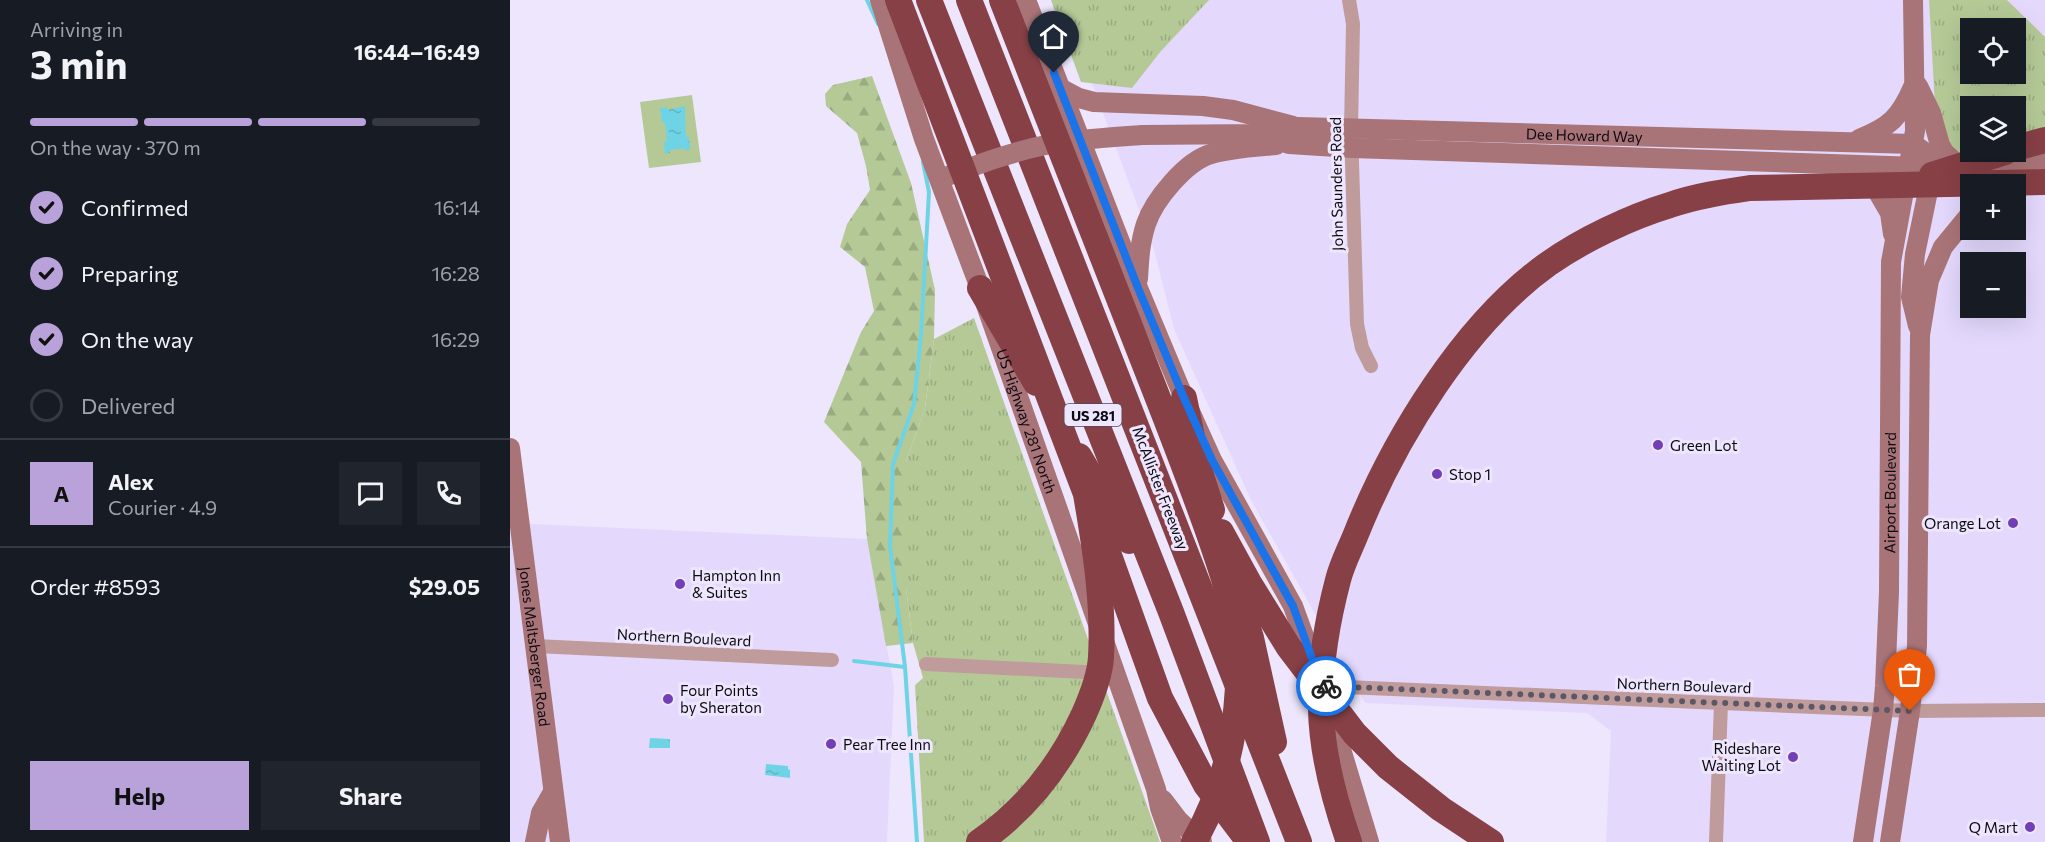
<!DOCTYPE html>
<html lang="en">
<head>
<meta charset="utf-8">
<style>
  :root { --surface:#171b24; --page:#20242c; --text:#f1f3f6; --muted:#9ea1a6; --line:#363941; --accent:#b8a2d9 }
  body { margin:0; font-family:Commissioner,sans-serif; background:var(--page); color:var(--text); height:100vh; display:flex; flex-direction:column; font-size:22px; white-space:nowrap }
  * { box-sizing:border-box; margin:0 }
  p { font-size:20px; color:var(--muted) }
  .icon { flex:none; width:33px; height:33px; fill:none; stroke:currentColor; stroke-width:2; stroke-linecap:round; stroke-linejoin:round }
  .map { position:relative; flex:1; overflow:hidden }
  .details { display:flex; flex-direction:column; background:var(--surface); width:510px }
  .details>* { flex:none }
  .fabs { position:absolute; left:1450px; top:18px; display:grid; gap:12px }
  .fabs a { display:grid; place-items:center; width:66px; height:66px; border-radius:0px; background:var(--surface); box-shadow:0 6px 24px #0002; font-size:30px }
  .pin { position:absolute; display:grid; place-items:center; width:51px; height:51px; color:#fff; margin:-62px -26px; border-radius:50% 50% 50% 0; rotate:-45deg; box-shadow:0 0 6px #0007 }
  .pin .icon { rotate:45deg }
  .courier { position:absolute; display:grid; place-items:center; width:60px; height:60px; margin:-30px; border:4px solid #1a73e8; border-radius:50%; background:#fff; color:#222; box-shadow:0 2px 8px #0007 }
  .summary em { font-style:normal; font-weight:700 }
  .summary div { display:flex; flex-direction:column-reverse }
  .summary { display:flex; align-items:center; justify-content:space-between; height:102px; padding:0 30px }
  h1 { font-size:39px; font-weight:700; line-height:45px }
  .bar { display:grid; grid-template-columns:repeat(4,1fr); gap:9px 6px; align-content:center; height:72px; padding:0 30px }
  .bar i { height:8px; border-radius:4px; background:var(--line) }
  .bar .on { background:var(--accent) }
  .bar p { grid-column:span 4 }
  .line { display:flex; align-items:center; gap:15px; padding:0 30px; border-top:2px solid var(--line) }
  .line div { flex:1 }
  .round { display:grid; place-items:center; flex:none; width:63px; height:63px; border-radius:0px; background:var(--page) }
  ol { padding:0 30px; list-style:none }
  li { display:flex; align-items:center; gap:18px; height:66px }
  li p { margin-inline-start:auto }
  li .icon { padding:6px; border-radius:50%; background:var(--accent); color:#111; stroke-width:4 }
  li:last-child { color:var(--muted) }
  li i { width:33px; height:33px; border:3px solid var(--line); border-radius:50% }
  .action { display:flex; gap:12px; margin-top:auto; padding:12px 30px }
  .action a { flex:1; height:69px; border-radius:0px; background:var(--accent); color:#111; font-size:24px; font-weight:700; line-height:69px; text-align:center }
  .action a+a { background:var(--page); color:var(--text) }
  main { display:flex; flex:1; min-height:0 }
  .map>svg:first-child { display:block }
  .built { fill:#e4d9fd; fill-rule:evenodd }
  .grass { fill:url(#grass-tufts); fill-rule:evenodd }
  .forest { fill:url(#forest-firs) }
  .pitch { fill:#b5c997 }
  .water { fill:url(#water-ripples) }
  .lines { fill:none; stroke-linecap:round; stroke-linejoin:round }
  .stream { stroke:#6ed3e4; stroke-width:4 }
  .street { stroke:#c09b9c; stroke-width:14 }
  .secondary { stroke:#a97477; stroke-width:20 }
  .highway { stroke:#874046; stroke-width:26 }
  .secondary-bridge { stroke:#a97477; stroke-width:20 }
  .highway-bridge { stroke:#874046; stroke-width:26 }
  .done { stroke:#5b5765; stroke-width:6; stroke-dasharray:0 10.8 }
  .route { stroke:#1a73e8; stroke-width:8 }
  .poi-dot { fill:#723fb6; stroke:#ede6fd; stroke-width:2 }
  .labels { text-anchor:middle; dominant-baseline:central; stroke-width:6; stroke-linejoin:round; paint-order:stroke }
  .shield { fill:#ede6fd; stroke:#504c59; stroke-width:1.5 }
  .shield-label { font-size:14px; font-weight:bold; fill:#0d0a13 }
  .street-label { font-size:15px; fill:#0d0a13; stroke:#ede6fd }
  .poi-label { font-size:15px; fill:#0d0a13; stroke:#ede6fd; text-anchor:start }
</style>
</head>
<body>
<main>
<section class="details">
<div class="summary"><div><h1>3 min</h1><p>Arriving in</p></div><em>16:44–16:49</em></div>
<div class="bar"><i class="on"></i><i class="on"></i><i class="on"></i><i></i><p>On the way · 370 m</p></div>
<ol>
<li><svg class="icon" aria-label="check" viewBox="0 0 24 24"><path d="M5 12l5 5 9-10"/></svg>Confirmed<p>16:14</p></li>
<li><svg class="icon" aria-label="check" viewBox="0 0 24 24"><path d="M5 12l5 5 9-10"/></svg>Preparing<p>16:28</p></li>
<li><svg class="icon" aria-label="check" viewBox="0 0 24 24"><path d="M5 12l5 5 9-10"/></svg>On the way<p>16:29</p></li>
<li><i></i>Delivered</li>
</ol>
<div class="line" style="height:108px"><b class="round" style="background:var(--accent);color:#111">A</b><div><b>Alex</b><p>Courier · 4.9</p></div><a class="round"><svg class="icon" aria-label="chat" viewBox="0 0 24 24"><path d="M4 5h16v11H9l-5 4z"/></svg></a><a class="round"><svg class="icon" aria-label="phone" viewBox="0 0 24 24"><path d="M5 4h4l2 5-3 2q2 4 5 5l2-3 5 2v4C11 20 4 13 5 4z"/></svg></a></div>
<div class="line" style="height:78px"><div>Order #8593</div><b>$29.05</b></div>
<div class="action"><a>Help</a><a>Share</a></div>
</section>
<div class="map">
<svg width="1535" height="842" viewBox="0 0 1535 842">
  <defs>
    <pattern id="grass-tufts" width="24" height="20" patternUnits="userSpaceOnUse" patternTransform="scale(1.5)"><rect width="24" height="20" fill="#b5c997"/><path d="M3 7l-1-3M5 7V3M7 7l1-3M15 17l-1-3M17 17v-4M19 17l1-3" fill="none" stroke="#9aab81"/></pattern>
    <pattern id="forest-firs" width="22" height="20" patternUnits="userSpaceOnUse" patternTransform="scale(1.5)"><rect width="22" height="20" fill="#b5c997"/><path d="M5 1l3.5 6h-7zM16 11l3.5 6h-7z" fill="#9aab81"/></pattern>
    <pattern id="water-ripples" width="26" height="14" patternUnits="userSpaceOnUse" patternTransform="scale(1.5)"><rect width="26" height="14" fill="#6ed3e4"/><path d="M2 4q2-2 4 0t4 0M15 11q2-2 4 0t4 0" fill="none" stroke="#5eb4c3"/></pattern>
  </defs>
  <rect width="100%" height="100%" fill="#ede6fd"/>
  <!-- built -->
  <g class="built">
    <path d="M551,0H1535V842H1096L1101,731L1077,713L855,703L741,500L664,329L644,250ZM1461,28H1506V74H1461ZM1461,106H1506V152H1461ZM1461,184H1506V230H1461ZM1461,262H1506V308H1461Z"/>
    <polygon points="0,523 357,539 384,686 377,842 0,842"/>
  </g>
  <!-- grass -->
  <g class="grass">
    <polygon points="541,0 699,0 651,51 622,88 571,82"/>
    <path d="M1419,0H1497L1535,37V149L1506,151V106H1461V152L1453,156L1429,135L1425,106ZM1461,28H1506V74H1461Z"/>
    <polygon points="464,318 650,842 414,842 405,685 413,678 403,643 396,588 396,462 415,408 424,339"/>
  </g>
  <!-- forest -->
  <polygon class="forest" points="362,76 401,183 425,290 424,339 415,408 396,462 396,588 403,643 376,646 357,539 351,462 314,422 351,332 364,311 355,267 330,247 337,224 360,190 356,166 347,133 316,106 315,94 323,85"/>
  <!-- pitch -->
  <polygon class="pitch" points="182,95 191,162 139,168 130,102"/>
  <!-- water -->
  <g class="water">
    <polygon points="175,106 176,137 179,137 180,150 175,151 175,148 160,150 160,153 155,154 154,142 157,141 155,123 152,122 150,108 157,107 157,110"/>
    <polygon points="140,738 160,739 160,748 139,748"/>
    <polygon points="256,764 278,766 278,769 280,770 280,778 255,775"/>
  </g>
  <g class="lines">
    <!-- stream -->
    <g class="stream">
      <polyline points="357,0 368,24"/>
      <polyline points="344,661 395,667"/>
      <polyline points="407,842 395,667 380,546 383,464 404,404 411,335 419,192 413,162"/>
    </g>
    <!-- street -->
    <g class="street">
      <polyline points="839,0 843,24 841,129 847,324 852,348 861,366"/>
      <polyline points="25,646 322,660"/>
      <polyline points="416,664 593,673"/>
      <polyline points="812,686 1400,711 1535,710"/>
      <polyline points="1206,842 1211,703"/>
    </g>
    <!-- secondary -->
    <g class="secondary">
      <path id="s1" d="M370,0L414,139L470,288L646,789L650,808L662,842"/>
      <polyline points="516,0 628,288 674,398 702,460 783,606 812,686 859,842"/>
      <polyline points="1408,86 1421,113 1430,145 1434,152 1448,165"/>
      <polyline points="550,88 569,98 584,102 693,106 723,110 783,126"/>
      <polyline points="748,134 779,144 842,148 1410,167"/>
      <path id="s2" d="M633,135L748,134L788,127L1403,144"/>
      <path d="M1349,139C1380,127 1390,117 1403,87"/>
      <polyline points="1403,144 1416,153 1423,167 1405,254 1401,297 1408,326"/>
      <polyline points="1478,163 1535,159"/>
      <polyline points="1359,177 1380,213 1383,234"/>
      <path d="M628,279C629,260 630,242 636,224C644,200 676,161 701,154C721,148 744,147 766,145"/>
      <path id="s3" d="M0,448L50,842"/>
      <polyline points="653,800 669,821 692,842"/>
      <polyline points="25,842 31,813 43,792"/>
      <path id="s4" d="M1353,842L1373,710L1375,686L1379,592L1381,262L1405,131L1403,0"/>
      <polyline points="1380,842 1400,711 1407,646 1410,335 1419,280 1433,247 1461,213"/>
    </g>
    <!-- highway -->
    <g class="highway">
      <polyline points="419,0 661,612 747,842"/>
      <polyline points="459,0 789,842"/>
      <polyline points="1506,148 1535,140"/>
      <polyline points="470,288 526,383"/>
      <polyline points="674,398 688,466 702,510"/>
      <polyline points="569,456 619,541"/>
      <polyline points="587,522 650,698 696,785 737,839"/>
      <polyline points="728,597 741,638 764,742"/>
    </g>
    <!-- secondary-bridge -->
    <path class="secondary-bridge" d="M430,179C466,165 503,151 541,144C571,139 602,137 633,135"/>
    <!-- highway-bridge -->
    <g class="highway-bridge">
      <path d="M388,0L576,494C585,547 594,603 591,657C590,676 582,696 574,714C550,766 517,809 469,842"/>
      <path d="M492,0C543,129 593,259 644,388C662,434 680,481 697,528C710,565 723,602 727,641C733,710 718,782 684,842"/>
      <polyline points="1422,175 1495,152"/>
      <polyline points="711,532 739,583 778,646 845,734 878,767 931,809 981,842"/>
      <path d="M839,842C824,799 812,755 811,710C809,666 817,622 828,580C832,564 840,549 846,534C884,439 954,324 1038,264C1072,240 1120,217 1160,205C1186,196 1213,192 1240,188L1535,182"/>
    </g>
  </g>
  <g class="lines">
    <!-- done -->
    <polyline class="done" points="816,686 1400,711"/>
    <!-- route -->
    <polyline class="route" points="544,73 628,288 674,398 702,460 783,606 812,686 816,686"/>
  </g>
  <!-- markers -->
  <g class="poi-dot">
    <circle cx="1148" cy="445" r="6"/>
    <circle cx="927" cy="474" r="6"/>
    <circle cx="1503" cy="523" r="6"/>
    <circle cx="170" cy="584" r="6"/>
    <circle cx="158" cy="699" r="6"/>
    <circle cx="321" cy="744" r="6"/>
    <circle cx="1283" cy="757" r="6"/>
    <circle cx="1520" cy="827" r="6"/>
  </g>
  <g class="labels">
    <!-- shield labels -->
    <rect class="shield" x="554.5" y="404" width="57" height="22" rx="4.5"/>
    <g class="shield-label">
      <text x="583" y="415">US 281</text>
    </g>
    <!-- street labels -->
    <g class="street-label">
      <text stroke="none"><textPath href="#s2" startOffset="442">Dee Howard Way</textPath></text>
      <text transform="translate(826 184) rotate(-91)">John Saunders Road</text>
      <text stroke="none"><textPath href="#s1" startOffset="446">US Highway 281 North</textPath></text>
      <text transform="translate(651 488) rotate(69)">McAllister Freeway</text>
      <text stroke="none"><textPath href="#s4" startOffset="351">Airport Boulevard</textPath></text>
      <text transform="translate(174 637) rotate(3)">Northern Boulevard</text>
      <text stroke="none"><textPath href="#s3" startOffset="200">Jones Maltsberger Road</textPath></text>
      <text transform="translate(1174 685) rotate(2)">Northern Boulevard</text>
    </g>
    <!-- poi labels -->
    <g class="poi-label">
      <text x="1160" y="445">Green Lot</text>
      <text x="939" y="474">Stop 1</text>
      <text x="1491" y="523" text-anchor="end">Orange Lot</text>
      <text x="182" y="575">Hampton Inn<tspan x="182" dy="17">&amp; Suites</tspan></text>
      <text x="170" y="690">Four Points<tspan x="170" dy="17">by Sheraton</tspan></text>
      <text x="333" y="744">Pear Tree Inn</text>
      <text x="1271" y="748" text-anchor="end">Rideshare<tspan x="1271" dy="17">Waiting Lot</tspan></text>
      <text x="1508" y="827" text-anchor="end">Q Mart</text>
    </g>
  </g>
</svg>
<div class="fabs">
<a><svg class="icon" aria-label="locate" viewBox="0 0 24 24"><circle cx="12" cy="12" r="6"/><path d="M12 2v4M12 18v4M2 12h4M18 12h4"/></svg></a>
<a><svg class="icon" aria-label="layers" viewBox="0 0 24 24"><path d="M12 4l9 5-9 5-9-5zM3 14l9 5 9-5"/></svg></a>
<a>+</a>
<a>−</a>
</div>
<div class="pin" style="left:1400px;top:711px;background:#ea580c"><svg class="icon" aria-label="bag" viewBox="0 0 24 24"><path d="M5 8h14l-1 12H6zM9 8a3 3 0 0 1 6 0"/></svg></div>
<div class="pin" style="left:544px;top:73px;background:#1f2937"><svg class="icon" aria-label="home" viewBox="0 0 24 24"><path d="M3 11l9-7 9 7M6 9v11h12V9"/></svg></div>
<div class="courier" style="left:816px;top:686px"><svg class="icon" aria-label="bike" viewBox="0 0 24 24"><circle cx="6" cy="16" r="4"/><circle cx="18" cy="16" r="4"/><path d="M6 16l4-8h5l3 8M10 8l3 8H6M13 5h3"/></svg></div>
</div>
</main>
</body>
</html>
